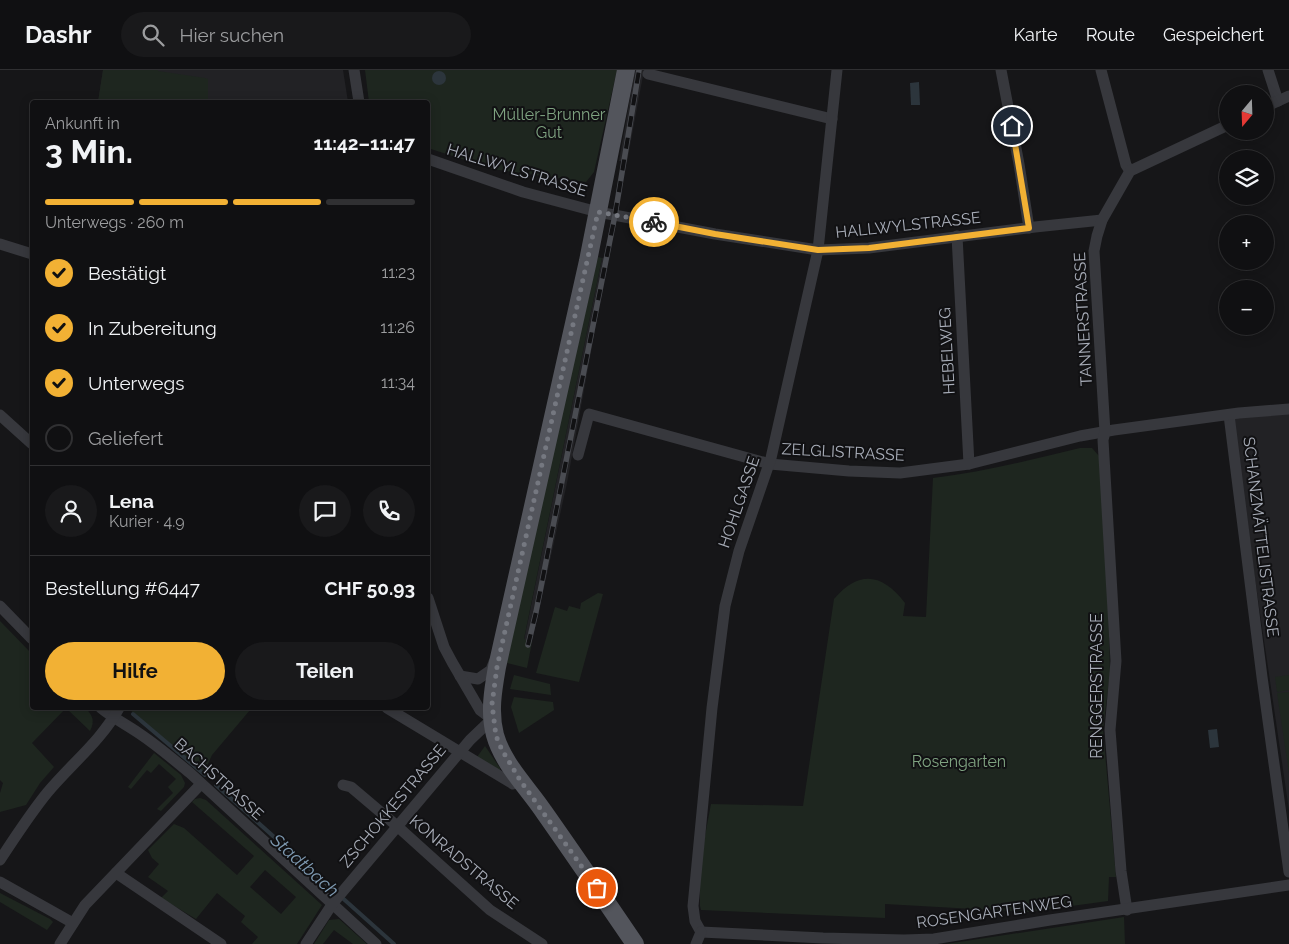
<!DOCTYPE html>
<html lang="de">
<head>
<meta charset="utf-8">
<style>
  :root { --surface:#101012; --page:#19191b; --text:#f1f3f6; --muted:#9c9d9f; --line:#303032; --accent:#f2b134 }
  body { margin:0; font-family:Raleway,sans-serif; background:var(--page); color:var(--text); height:100vh; display:flex; flex-direction:column; font-size:19px; white-space:nowrap }
  * { box-sizing:border-box; margin:0 }
  p { font-size:16px; color:var(--muted) }
  .icon { flex:none; width:28px; height:28px; fill:none; stroke:currentColor; stroke-width:2; stroke-linecap:round; stroke-linejoin:round }
  .map { position:relative; flex:1; overflow:hidden }
  .side { position:absolute; left:30px; top:30px; width:400px; height:610px; display:flex; flex-direction:column; background:var(--surface); border-radius:5px; box-shadow:0 2px 12px #0003,0 0 0 1px var(--line) }
  .side>* { flex:none }
  .needle { width:32px; rotate:199deg }
  .fabs { position:absolute; left:1219px; top:15px; display:grid; gap:10px }
  .fabs a { display:grid; place-items:center; width:55px; height:55px; border-radius:50%; background:var(--surface); box-shadow:0 2px 12px #0003,0 0 0 1px var(--line); font-size:25px }
  .pin { position:absolute; display:grid; place-items:center; width:42px; height:42px; color:#fff; margin:-21px; border:2px solid #fff; border-radius:50%; box-shadow:0 1px 5px #0007 }
  .courier { position:absolute; display:grid; place-items:center; width:50px; height:50px; margin:-25px; border:4px solid #f2b134; border-radius:50%; background:#fff; color:#222; box-shadow:0 1px 6px #0007 }
  .summary em { font-style:normal; font-weight:700 }
  .summary div { display:flex; flex-direction:column-reverse }
  .summary { display:flex; align-items:center; justify-content:space-between; height:85px; padding:0 15px }
  h1 { font-size:32px; font-weight:700; line-height:38px }
  .bar { display:grid; grid-template-columns:repeat(4,1fr); gap:8px 5px; align-content:center; height:60px; padding:0 15px }
  .bar i { height:6px; border-radius:4px; background:var(--line) }
  .bar .on { background:var(--accent) }
  .bar p { grid-column:span 4 }
  .line { display:flex; align-items:center; gap:12px; padding:0 15px; border-top:1px solid var(--line) }
  .line div { flex:1 }
  .round { display:grid; place-items:center; flex:none; width:52px; height:52px; border-radius:26px; background:var(--page) }
  ol { padding:0 15px; list-style:none }
  li { display:flex; align-items:center; gap:15px; height:55px }
  li p { margin-inline-start:auto }
  li .icon { padding:5px; border-radius:50%; background:var(--accent); color:#111; stroke-width:4 }
  li:last-child { color:var(--muted) }
  li i { width:28px; height:28px; border:2px solid var(--line); border-radius:50% }
  .cta { display:flex; gap:10px; margin-top:auto; padding:10px 15px }
  .cta a { flex:1; height:58px; border-radius:30px; background:var(--accent); color:#111; font-size:20px; font-weight:700; line-height:58px; text-align:center }
  .cta a+a { background:var(--page); color:var(--text) }
  header { display:flex; align-items:center; gap:30px; box-sizing:border-box; height:70px; padding:0 25px; background:var(--surface); border-bottom:1px solid var(--line) }
  header strong { font-size:24px }
  nav { display:flex; gap:28px; margin-inline-start:auto; font-size:18px }
  .search { width:350px; height:45px; background:var(--page); display:flex; align-items:center; gap:12px; box-sizing:border-box; padding:0 18px; border-radius:28px; color:var(--muted); font-size:19px }
  .map>svg:first-child { display:block }
  .built { fill:#222225 }
  .green { fill:#1e261f; fill-rule:evenodd }
  .water { fill:#2c353c }
  .lines { fill:none; stroke-linecap:round; stroke-linejoin:round }
  .stream { stroke:#2c353c; stroke-width:4 }
  .minor { stroke:#37383d; stroke-width:11 }
  .primary { stroke:#53555c; stroke-width:18 }
  .rail-casing { stroke:#4a4c52; stroke-width:5.5 }
  .rail { stroke:#111113; stroke-width:4; stroke-dasharray:11; stroke-linecap:butt }
  .done { stroke:#757880; stroke-width:5; stroke-dasharray:0 9 }
  .route { stroke:#f2b134; stroke-width:6 }
  .labels { text-anchor:middle; dominant-baseline:central; stroke-width:4; stroke-linejoin:round; paint-order:stroke }
  .park-label { font-size:16px; fill:#7fa381; stroke:#111113 }
  .street-label { font-size:16px; fill:#a8adb8; stroke:#111113 }
  .water-label { font-size:18px; font-style:italic; fill:#7f9bb3; stroke:#111113 }
</style>
</head>
<body>
<header>
<strong>Dashr</strong>
<div class="search"><svg class="icon" aria-label="search" viewBox="0 0 24 24"><circle cx="10" cy="10" r="6"/><path d="M15 15l6 6"/></svg>Hier suchen</div>
<nav><a>Karte</a><a>Route</a><a>Gespeichert</a></nav>
</header>
<div class="map">
<svg width="1289" height="874" viewBox="0 0 1289 874">
  <rect width="100%" height="100%" fill="#161618"/>
  <!-- built -->
  <g class="built">
    <polygon points="103,0 343,0 348,32 98,32"/>
    <polygon points="635,0 644,0 627,92 619,91"/>
    <polygon points="602,188 608,189 567,413 532,572 524,570"/>
    <polygon points="1289,341 1289,740 1231,346"/>
  </g>
  <!-- green -->
  <g class="green">
    <polygon points="103,0 158,0 158,1 205,8 208,9 208,32 98,32"/>
    <polygon points="365,0 617,0 594,102 586,112 492,99 428,78 428,32 369,32"/>
    <polygon points="598,187 602,188 524,569 532,572 527,598 507,593 519,529"/>
    <path d="M1080,378H1092L1099,386L1107,491L1110,603L1103,660L1116,807H1109L1108,831L1028,842L885,834V848L701,840L700,836V792L711,734L803,736L834,529C859,500 882,503 905,533L903,546L926,547L933,408C983,402 1031,390 1080,378Z"/>
    <polygon points="598,523 603,524 579,612 536,603 555,537 567,541 569,536 580,539 581,533"/>
    <polygon points="0,551 32,584 32,638 66,638 32,673 54,697 40,713 26,735 0,742 0,723 3,713 0,710"/>
    <polygon points="514,605 550,614 551,625 510,619"/>
    <polygon points="1289,605 1289,620 1277,622 1275,607"/>
    <polygon points="1289,622 1289,703 1277,623"/>
    <polygon points="514,627 553,632 554,640 519,663 511,637"/>
    <path d="M66,638H85C93,645 95,651 90,661Z"/>
    <polygon points="129,638 221,638 229,640 235,638 247,638 250,640 212,685 204,702 129,639"/>
    <polygon points="485,676 500,698 500,701 477,687"/>
    <polygon points="154,683 181,705 185,713 184,717 161,741 157,739 173,723 168,717 176,709 159,694 151,703 147,700 131,719 128,717"/>
    <path d="M200,728L206,730L322,835L297,874H252L258,867L241,852L245,846L217,823L196,849L161,828L168,821L148,807L159,794L152,788L148,780L174,754L184,758L237,805L254,786L192,732L195,729ZM265,800L296,827L281,844L250,817Z"/>
    <polygon points="0,823 50,849 53,852 47,860 0,832"/>
    <polygon points="1124,847 1125,874 936,874 946,874"/>
    <polygon points="339,849 367,874 353,874 334,860 323,874 314,874 329,850"/>
  </g>
  <!-- water -->
  <g class="water">
    <circle cx="439" cy="8" r="7"/>
    <polygon points="919,12 920,35 911,35 910,13"/>
    <polygon points="1217,659 1219,677 1210,678 1208,660"/>
  </g>
  <g class="lines">
    <!-- stream -->
    <g class="stream">
      <polyline points="133,644 205,705"/>
      <polyline points="216,715 394,874"/>
    </g>
    <!-- minor -->
    <g class="minor">
      <polyline points="354,0 359,32"/>
      <polyline points="1001,0 1019,94 1029,158"/>
      <polyline points="1101,0 1126,95 1130,101"/>
      <polyline points="1268,0 1278,31"/>
      <polyline points="648,4 832,49"/>
      <polyline points="1265,37 1289,26"/>
      <polyline points="428,89 523,122 598,142 715,164 818,180 869,178 1035,157 1102,150"/>
      <polyline points="957,166 969,394"/>
      <polyline points="0,174 32,184"/>
      <polyline points="0,345 32,374"/>
      <polyline points="1229,345 1262,607 1289,802"/>
      <polyline points="578,385 589,344 770,394 849,401 900,403 969,394 1080,366 1114,360 1239,343 1289,339"/>
      <polyline points="0,536 32,569"/>
      <polyline points="460,606 478,609 491,600 494,592"/>
      <path d="M101,638C113,648 127,655 140,664C158,676 174,690 190,703L376,874"/>
      <polyline points="387,638 513,714 520,710"/>
      <polyline points="343,715 351,717 397,756 490,840 542,874"/>
      <path d="M0,790C15,767 30,744 47,723C71,694 101,671 119,638"/>
      <polyline points="116,803 221,874"/>
      <polyline points="0,812 73,853"/>
      <polyline points="1127,840 1121,801 1110,660 1116,591 1103,370 1105,362 1094,181 1097,166 1102,150 1130,101 1228,55"/>
      <polyline points="701,862 695,851 693,836 712,638 725,536 739,481 771,388 818,180 837,0"/>
      <polyline points="701,862 823,868 904,870 934,869 1050,850 1289,815"/>
      <polyline points="60,874 85,835 201,714"/>
      <polyline points="306,874 333,833 470,670 492,649 480,640 452,592 444,577 428,528"/>
      <polyline points="696,874 701,862"/>
    </g>
    <!-- primary -->
    <path class="primary" d="M626,0L588,191L497,597C493,620 489,642 495,665C503,694 528,718 544,742C575,786 605,830 635,874"/>
    <!-- rail casing -->
    <g class="rail-casing">
      <polyline id="rail" points="528,575 536,542 615,145 639,0"/>
    </g>
    <!-- rail -->
    <use href="#rail" class="rail"/>
  </g>
  <g class="lines">
    <!-- done -->
    <polyline class="done" points="597,818 520,710 502,680 496,666 492,634 497,597 598,142 654,152"/>
    <!-- route -->
    <polyline class="route" points="654,152 715,164 818,180 869,178 1029,158 1012,56"/>
  </g>
  <g class="labels">
    <!-- park labels -->
    <g class="park-label">
      <text x="549" y="44">Müller-Brunner<tspan x="549" dy="18">Gut</tspan></text>
      <text x="959" y="691">Rosengarten</text>
    </g>
    <!-- street labels -->
    <g class="street-label">
      <text transform="translate(517 100) rotate(17)">HALLWYLSTRASSE</text>
      <text transform="translate(908 155) rotate(-6)">HALLWYLSTRASSE</text>
      <text transform="translate(1083 249) rotate(-93)">TANNERSTRASSE</text>
      <text transform="translate(947 281) rotate(-93)">HEBELWEG</text>
      <text transform="translate(843 382) rotate(3)">ZELGLISTRASSE</text>
      <text transform="translate(739 432) rotate(-71)">HOHLGASSE</text>
      <text transform="translate(1261 467) rotate(83)">SCHANZMÄTTELISTRASSE</text>
      <text transform="translate(1096 616) rotate(-90)">RENGGERSTRASSE</text>
      <text transform="translate(219 709) rotate(42)">BACHSTRASSE</text>
      <text transform="translate(393 736) rotate(-50)">ZSCHOKKESTRASSE</text>
      <text transform="translate(464 792) rotate(40)">KONRADSTRASSE</text>
      <text transform="translate(994 842) rotate(-8)">ROSENGARTENWEG</text>
    </g>
    <!-- water labels -->
    <g class="water-label">
      <text transform="translate(305 795) rotate(42)">Stadtbach</text>
    </g>
  </g>
</svg>
<div class="fabs">
<a><svg class="needle" viewBox="-14 -14 28 28"><path d="M0-13l5 13h-10z" fill="#e53935"/><path d="M0 13l5-13h-10z" fill="#9c9d9f"/></svg></a>
<a><svg class="icon" aria-label="layers" viewBox="0 0 24 24"><path d="M12 4l9 5-9 5-9-5zM3 14l9 5 9-5"/></svg></a>
<a>+</a>
<a>−</a>
</div>
<div class="pin" style="left:597px;top:818px;background:#ea580c"><svg class="icon" aria-label="bag" viewBox="0 0 24 24"><path d="M5 8h14l-1 12H6zM9 8a3 3 0 0 1 6 0"/></svg></div>
<div class="pin" style="left:1012px;top:56px;background:#1f2937"><svg class="icon" aria-label="home" viewBox="0 0 24 24"><path d="M3 11l9-7 9 7M6 9v11h12V9"/></svg></div>
<div class="courier" style="left:654px;top:152px"><svg class="icon" aria-label="bike" viewBox="0 0 24 24"><circle cx="6" cy="16" r="4"/><circle cx="18" cy="16" r="4"/><path d="M6 16l4-8h5l3 8M10 8l3 8H6M13 5h3"/></svg></div>
<section class="side">
<div class="summary"><div><h1>3 Min.</h1><p>Ankunft in</p></div><em>11:42–11:47</em></div>
<div class="bar"><i class="on"></i><i class="on"></i><i class="on"></i><i></i><p>Unterwegs · 260 m</p></div>
<ol>
<li><svg class="icon" aria-label="check" viewBox="0 0 24 24"><path d="M5 12l5 5 9-10"/></svg>Bestätigt<p>11:23</p></li>
<li><svg class="icon" aria-label="check" viewBox="0 0 24 24"><path d="M5 12l5 5 9-10"/></svg>In Zubereitung<p>11:26</p></li>
<li><svg class="icon" aria-label="check" viewBox="0 0 24 24"><path d="M5 12l5 5 9-10"/></svg>Unterwegs<p>11:34</p></li>
<li><i></i>Geliefert</li>
</ol>
<div class="line" style="height:90px"><a class="round"><svg class="icon" aria-label="person" viewBox="0 0 24 24"><circle cx="12" cy="8" r="4"/><path d="M4 21q1-7 8-7t8 7"/></svg></a><div><b>Lena</b><p>Kurier · 4.9</p></div><a class="round"><svg class="icon" aria-label="chat" viewBox="0 0 24 24"><path d="M4 5h16v11H9l-5 4z"/></svg></a><a class="round"><svg class="icon" aria-label="phone" viewBox="0 0 24 24"><path d="M5 4h4l2 5-3 2q2 4 5 5l2-3 5 2v4C11 20 4 13 5 4z"/></svg></a></div>
<div class="line" style="height:65px"><div>Bestellung #6447</div><b>CHF 50.93</b></div>
<div class="cta"><a>Hilfe</a><a>Teilen</a></div>
</section>
</div>
</body>
</html>
